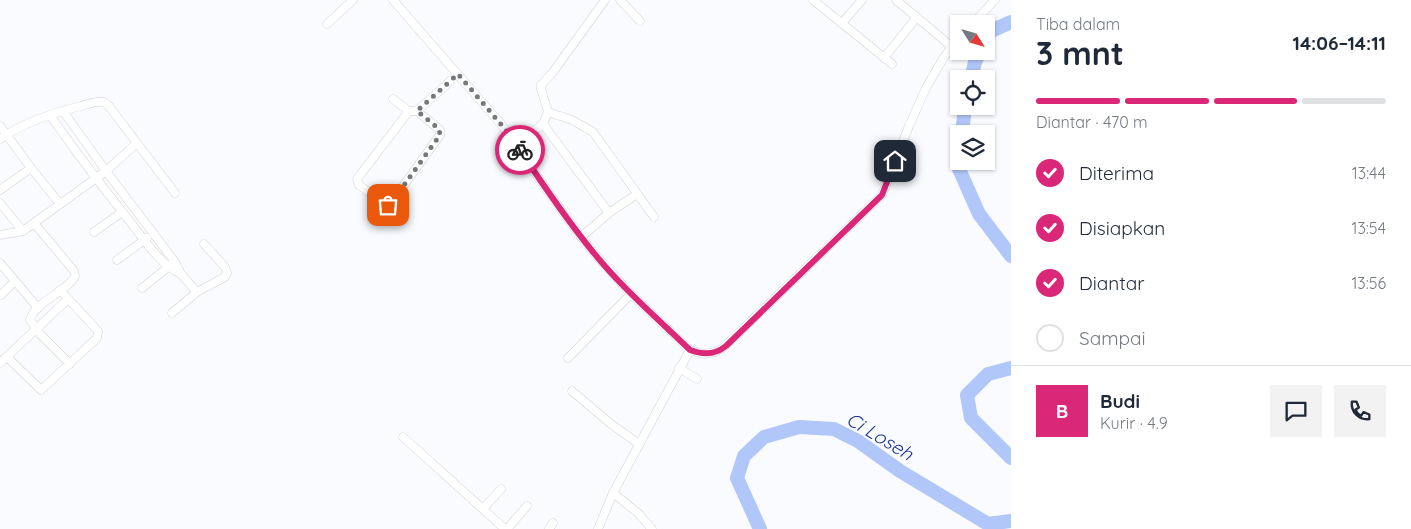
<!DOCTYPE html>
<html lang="id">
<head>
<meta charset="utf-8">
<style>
  :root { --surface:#fff; --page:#f2f2f3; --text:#1f2937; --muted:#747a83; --line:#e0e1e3; --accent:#db2777 }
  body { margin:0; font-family:Quicksand,sans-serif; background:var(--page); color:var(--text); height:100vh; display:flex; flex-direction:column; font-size:19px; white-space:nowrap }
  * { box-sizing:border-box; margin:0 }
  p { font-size:16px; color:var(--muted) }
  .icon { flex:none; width:28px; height:28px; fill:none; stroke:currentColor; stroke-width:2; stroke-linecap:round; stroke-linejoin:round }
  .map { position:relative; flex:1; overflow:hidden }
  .panel { display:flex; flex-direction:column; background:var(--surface); width:400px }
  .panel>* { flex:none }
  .needle { width:32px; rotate:127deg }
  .tools { position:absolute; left:950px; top:15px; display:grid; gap:10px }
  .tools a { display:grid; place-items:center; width:45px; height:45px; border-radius:0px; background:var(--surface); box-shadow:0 1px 4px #0004; font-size:25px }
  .pin { position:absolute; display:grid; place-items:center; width:42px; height:42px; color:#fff; margin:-21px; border-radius:10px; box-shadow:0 2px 8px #0006 }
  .courier { position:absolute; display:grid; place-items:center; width:50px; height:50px; margin:-25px; border:4px solid #db2777; border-radius:50%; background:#fff; color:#222; box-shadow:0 1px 6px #0007 }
  .headline em { font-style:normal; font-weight:700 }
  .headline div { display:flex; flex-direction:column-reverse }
  .headline { display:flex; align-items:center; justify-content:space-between; height:85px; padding:0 25px }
  h1 { font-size:32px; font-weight:700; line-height:38px }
  .bar { display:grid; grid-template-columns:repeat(4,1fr); gap:8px 5px; align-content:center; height:60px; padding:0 25px }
  .bar i { height:6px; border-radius:4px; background:var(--line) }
  .bar .current { background:var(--accent) }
  .bar p { grid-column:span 4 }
  .line { display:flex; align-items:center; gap:12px; padding:0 25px; border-top:1px solid var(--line) }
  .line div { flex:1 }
  .round { display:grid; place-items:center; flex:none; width:52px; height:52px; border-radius:0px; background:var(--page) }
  ol { padding:0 25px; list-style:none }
  li { display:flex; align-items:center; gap:15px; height:55px }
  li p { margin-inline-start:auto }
  li .icon { padding:5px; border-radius:50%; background:var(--accent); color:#fff; stroke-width:4 }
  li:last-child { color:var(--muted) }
  li i { width:28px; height:28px; border:2px solid var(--line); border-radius:50% }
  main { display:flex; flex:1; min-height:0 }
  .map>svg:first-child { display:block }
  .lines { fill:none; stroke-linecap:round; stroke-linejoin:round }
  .river { stroke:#b1c6f9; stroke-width:14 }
  .street-casing { stroke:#d0d2d6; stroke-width:9 }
  .street { stroke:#fff; stroke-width:8 }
  .done { stroke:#76787a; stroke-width:5; stroke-dasharray:0 9 }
  .route { stroke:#db2777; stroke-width:6 }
  .labels { text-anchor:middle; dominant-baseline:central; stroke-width:4; stroke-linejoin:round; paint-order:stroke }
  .water-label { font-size:19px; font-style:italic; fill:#1e3795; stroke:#f9fbff }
</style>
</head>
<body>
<main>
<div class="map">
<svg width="1011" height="529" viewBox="0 0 1011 529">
  <rect width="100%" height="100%" fill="#f9fbff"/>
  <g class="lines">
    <!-- river -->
    <g class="river">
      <polyline points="986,40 991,31 1011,22"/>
      <polyline points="971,79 975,62 980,51"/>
      <polyline points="962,134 965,106"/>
      <polyline points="960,161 959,169 979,214 1011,256"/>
      <polyline points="1011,368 988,374 967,395 971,418 1011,458"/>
      <polyline points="760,529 737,478 744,456 764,437 799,427 834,429 858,441 900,471 988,524 1011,521"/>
    </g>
    <!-- street casing -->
    <g class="street-casing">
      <g id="street">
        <polyline points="393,0 501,124 566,217 594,253 631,294 690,350 704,354 715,352 723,348 882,195 909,126 926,88 944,57 959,38"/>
        <polyline points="620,0 640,21"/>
        <polyline points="813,0 892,64"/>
        <polyline points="896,0 951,46"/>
        <polyline points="842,23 862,0"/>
        <polyline points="327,24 353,0"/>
        <polyline points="972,24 995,0"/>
        <polyline points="884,58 917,17"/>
        <polyline points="393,99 409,111 417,111 458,74"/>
        <polyline points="63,111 106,171 175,262 181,274 197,292 225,277 227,273 225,267 204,244"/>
        <polyline points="409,111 357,179 359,185 386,205 391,203 440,135 440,130 417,111"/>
        <polyline points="548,112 572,120 593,132 654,217"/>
        <path d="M50,115C75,151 101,185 128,219C144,239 158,263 181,274"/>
        <polyline points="543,124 609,213"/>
        <polyline points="0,126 31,168 60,204"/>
        <path d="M0,139C24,122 52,113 81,106C88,104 96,101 104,102L108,105L175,193"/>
        <polyline points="516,144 543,124 548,112 541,89 541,85 553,72 605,0"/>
        <polyline points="0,190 31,168"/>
        <polyline points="0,203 23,231"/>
        <path d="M34,223L74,271L75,276C67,292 34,302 30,320L40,334L70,364"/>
        <polyline points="94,232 122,212"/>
        <polyline points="0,235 23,231 34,223 106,171 137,143"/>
        <polyline points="581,237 609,213 637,194"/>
        <polyline points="117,260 147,238"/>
        <polyline points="0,263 38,308"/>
        <polyline points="142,288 172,264"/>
        <polyline points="1,295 15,281"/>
        <polyline points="172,313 197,292"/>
        <polyline points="7,357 41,390 97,338 98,331 60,290"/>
        <polyline points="568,358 631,294"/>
        <polyline points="0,363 68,299"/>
        <polyline points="679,368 697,379"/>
        <polyline points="572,391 611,424 639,444"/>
        <polyline points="403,437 505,529"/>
        <polyline points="613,493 638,513 652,529"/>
        <polyline points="483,509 501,489"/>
        <polyline points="507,529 527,506"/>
        <polyline points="549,529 553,523"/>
        <polyline points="598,529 613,493 690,350"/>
      </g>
    </g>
    <!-- street -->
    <use href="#street" class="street"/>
  </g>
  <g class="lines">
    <!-- done -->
    <polyline class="done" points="388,205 392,202 440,135 439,129 417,111 458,74 505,129 520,150"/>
    <!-- route -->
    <path class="route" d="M520,150C543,185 567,220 593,252C622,288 657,318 690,350C703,355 715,355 726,346L882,195L895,161"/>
  </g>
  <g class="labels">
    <!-- water labels -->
    <g class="water-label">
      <text transform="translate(880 436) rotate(31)">Ci Loseh</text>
    </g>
  </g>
</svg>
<div class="tools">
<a><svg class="needle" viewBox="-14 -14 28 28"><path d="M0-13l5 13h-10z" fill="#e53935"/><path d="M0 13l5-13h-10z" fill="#747a83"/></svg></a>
<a><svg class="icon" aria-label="locate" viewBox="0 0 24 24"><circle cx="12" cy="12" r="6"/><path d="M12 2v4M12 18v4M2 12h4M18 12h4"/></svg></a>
<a><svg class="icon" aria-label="layers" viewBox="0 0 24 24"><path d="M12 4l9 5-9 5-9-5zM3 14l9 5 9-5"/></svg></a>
</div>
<div class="pin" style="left:388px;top:205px;background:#ea580c"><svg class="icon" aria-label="bag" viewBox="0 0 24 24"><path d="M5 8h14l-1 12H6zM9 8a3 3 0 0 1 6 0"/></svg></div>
<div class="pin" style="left:895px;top:161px;background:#1f2937"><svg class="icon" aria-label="home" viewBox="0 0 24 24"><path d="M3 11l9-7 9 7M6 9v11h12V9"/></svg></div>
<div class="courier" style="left:520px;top:150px"><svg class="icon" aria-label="bike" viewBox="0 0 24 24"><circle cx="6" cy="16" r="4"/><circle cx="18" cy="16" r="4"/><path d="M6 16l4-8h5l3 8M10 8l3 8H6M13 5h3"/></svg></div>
</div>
<section class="panel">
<div class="headline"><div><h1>3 mnt</h1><p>Tiba dalam</p></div><em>14:06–14:11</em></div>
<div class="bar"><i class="current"></i><i class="current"></i><i class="current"></i><i></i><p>Diantar · 470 m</p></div>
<ol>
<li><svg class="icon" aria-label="check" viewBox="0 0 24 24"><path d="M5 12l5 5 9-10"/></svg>Diterima<p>13:44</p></li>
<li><svg class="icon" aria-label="check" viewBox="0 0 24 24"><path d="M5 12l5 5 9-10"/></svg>Disiapkan<p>13:54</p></li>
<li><svg class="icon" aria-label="check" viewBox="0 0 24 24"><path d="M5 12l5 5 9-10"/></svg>Diantar<p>13:56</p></li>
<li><i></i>Sampai</li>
</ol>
<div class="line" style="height:90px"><b class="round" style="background:var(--accent);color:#fff">B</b><div><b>Budi</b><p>Kurir · 4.9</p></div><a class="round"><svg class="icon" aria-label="chat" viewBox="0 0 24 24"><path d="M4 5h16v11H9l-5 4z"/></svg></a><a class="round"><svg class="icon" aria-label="phone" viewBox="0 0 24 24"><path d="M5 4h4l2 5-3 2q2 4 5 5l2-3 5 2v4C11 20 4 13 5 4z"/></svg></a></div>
</section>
</main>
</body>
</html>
